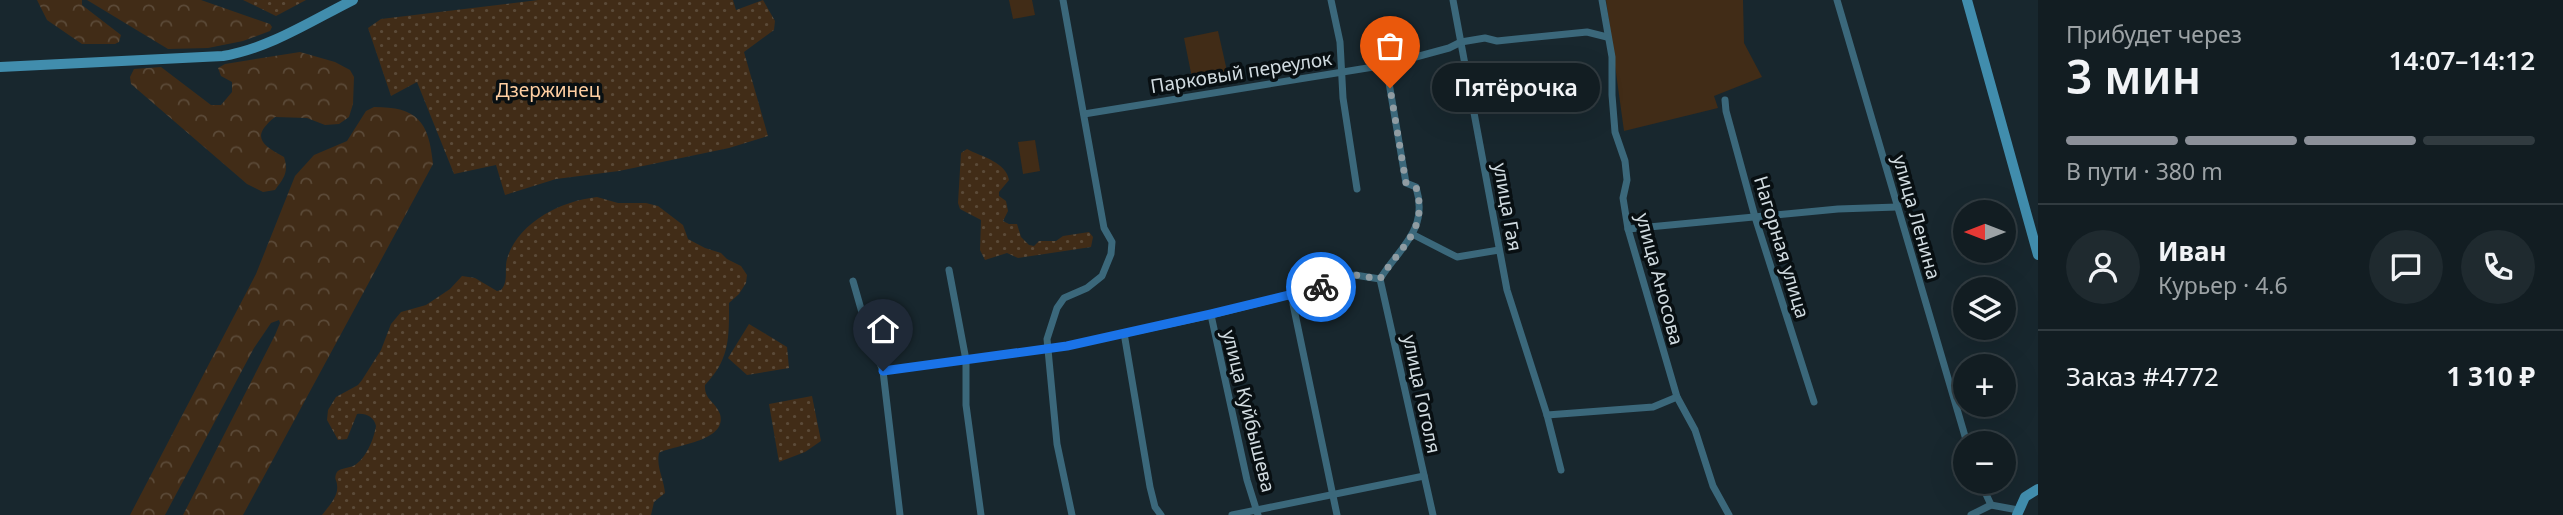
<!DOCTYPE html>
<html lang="ru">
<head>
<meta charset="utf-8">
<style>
  :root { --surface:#121d22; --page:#1f2a2f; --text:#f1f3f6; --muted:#9ca2a5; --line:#313b40; --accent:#8c9099 }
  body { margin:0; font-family:"Noto Sans",sans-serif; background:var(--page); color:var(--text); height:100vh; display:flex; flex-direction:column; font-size:26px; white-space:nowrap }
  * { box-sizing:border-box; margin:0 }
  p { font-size:23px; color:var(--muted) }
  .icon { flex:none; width:38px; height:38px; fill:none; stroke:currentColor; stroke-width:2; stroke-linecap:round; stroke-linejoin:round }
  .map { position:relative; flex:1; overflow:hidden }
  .panel { display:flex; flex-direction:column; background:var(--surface); width:525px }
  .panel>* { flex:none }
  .needle { width:46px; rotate:270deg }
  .tools { position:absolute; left:1953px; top:200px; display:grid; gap:14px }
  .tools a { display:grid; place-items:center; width:63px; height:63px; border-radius:50%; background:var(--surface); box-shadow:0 7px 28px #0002,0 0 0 2px var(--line); font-size:35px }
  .pin { position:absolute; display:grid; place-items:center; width:60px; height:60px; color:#fff; margin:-72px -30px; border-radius:50% 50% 50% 0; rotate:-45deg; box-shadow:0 0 7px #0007 }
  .pin .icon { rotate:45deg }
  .courier { position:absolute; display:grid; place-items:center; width:70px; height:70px; margin:-35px; border:5px solid #1a73e8; border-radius:50%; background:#fff; color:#222; box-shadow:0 2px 9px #0007 }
  .bubble { position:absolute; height:49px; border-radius:24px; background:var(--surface); box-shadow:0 7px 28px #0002,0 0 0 2px var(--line); font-size:23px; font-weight:600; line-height:49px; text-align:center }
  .summary em { font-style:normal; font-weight:600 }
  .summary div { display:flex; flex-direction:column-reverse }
  .summary { display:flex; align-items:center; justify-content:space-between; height:119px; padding:0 28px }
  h1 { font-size:46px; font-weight:600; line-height:52px }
  .bar { display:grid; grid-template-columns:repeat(4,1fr); gap:10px 7px; align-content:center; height:84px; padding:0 28px }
  .bar i { height:9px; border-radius:5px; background:var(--line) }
  .bar .selected { background:var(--accent) }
  .bar p { grid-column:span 4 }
  .line { display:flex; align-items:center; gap:18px; padding:0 28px; border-top:2px solid var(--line) }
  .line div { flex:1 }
  .round { display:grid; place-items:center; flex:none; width:74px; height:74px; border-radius:37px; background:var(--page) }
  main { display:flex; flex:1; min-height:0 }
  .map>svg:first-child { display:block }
  .grass { fill:url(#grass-dots) }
  .forest { fill:url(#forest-crowns) }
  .park { fill:#412c17 }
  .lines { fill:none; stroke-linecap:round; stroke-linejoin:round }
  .minor { stroke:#3b687b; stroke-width:7 }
  .secondary { stroke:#418dad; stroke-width:10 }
  .done { stroke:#909ca2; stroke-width:7; stroke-dasharray:0 12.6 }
  .route { stroke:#1a73e8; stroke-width:9 }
  .labels { text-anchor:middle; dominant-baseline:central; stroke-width:7; stroke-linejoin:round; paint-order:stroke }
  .street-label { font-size:19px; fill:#d1dbe0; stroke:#080f12 }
  .park-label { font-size:19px; fill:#fecea1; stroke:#080f12 }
</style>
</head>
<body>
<main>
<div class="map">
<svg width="2038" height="515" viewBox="0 0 2038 515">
  <defs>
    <pattern id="grass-dots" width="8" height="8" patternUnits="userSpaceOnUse" patternTransform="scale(1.75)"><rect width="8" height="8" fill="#412c17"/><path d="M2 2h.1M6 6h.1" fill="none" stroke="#5b4a38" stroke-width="1.8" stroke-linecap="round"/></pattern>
    <pattern id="forest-crowns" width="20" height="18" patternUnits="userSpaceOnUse" patternTransform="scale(1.75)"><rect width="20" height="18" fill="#412c17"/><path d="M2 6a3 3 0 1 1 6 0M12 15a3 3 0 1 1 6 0" fill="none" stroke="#5b4a38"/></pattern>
  </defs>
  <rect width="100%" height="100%" fill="#18272e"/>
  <!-- grass -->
  <g class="grass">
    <polygon points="243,0 306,0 276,16"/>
    <polygon points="538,0 733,0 736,10 763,0 775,21 774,30 744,52 768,136 729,148 619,171 556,179 505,195 496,165 454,174 417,82 391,96 368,28 381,19"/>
    <path d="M967,149C982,157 1006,162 1009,180L999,192V196L1006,201L1008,211L1003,221L1009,224H1017L1021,237L1029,245L1034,246L1039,241H1056L1063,236L1089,232L1093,237L1091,247L1018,258L1007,253L985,260L980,250L981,220L960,209L958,203L961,153Z"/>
    <path d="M597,197L618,203H646L658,206L683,225L688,239L705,248L721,253L727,259L741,266L747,275L746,283L739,294L729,303C729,338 730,359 705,385C704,400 715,401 720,414C728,442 673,445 659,453C656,467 664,479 665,493L654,502L651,515H322C328,507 339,496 337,485C337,480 334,480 336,474C338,467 349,469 355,465C366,458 374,439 376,426C374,417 366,413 357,414L347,439L338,440L327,420L328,410L336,397L358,385L362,380L381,350L391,324L401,312L426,305L450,289L462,276L475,278L497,291L501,290C509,281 504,270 507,259C518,222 561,201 597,197Z"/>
    <polygon points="749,324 787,347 789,368 747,375 728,358"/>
    <polygon points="812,396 821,441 805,452 779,462 769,404"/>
  </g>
  <!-- forest -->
  <g class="forest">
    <polygon points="37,0 82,0 82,5 121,35 119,42 115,44 82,44 47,20"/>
    <polygon points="87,0 201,0 270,24 272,27 270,31 243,41 208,48 168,49"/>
    <path d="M300,52L335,62L350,70L354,77L353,104L349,117L339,124L325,125L307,118L275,117C250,137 262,145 284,157C289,172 284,178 275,190L263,192L247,184L131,84L130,77L134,69L161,67L211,105H221L232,92V82L221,76L218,68L225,64Z"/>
    <path d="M374,107C417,107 429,121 433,164L243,515H183L275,335L280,323L279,320L271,323L254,348L165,515H130L256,274L295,176L314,155L347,141L366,111Z"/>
  </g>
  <!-- park -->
  <g class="park">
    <polygon points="1009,0 1032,0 1035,15 1013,19"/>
    <polygon points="1606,0 1743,0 1744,43 1762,77 1714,96 1718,108 1624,131"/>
    <polygon points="1218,31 1227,71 1192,78 1184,38"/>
    <polygon points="1035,140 1040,171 1023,174 1018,142"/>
  </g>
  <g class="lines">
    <!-- minor -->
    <g class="minor">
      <polyline points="1063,0 1104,228 1112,242 1111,254 1102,276 1087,288 1064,298 1057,308 1047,339 1057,444 1072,515"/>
      <polyline points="1331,0 1340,42 1343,98 1357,189"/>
      <polyline points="1453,0 1507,290 1547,415 1561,470"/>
      <polyline points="1602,0 1612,57 1612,95 1615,132 1625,161 1627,180 1623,198 1628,229 1677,397 1695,430 1713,486 1729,515"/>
      <polyline points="1837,0 1967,443"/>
      <polyline points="1725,100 1726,111 1755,217 1814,402"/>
      <polyline points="1084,114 1386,65 1449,48 1461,42 1485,38 1497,41 1587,32 1607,37"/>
      <polyline points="1628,229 1838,209 1897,207"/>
      <polyline points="1414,235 1457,257 1499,250"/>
      <polyline points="949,270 966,360 966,405 981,515"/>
      <polyline points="1380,279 1433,515"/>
      <path d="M1380,279C1400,247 1429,230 1416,187L1406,183L1386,65"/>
      <polyline points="853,281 865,323 883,371 900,515"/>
      <polyline points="1295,293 1293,304 1337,515"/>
      <polyline points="1211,315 1247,480 1258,515"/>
      <polyline points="1124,333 1150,487 1155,507 1161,515"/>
      <polyline points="883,371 1067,346 1211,315 1330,285 1355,275 1380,279"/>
      <polyline points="1547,415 1653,407 1677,397"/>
      <polyline points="1980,481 1991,505"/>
      <polyline points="1232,515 1424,476"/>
      <polyline points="1971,515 1991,505 2018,510"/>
    </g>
    <!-- secondary -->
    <g class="secondary">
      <polyline points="1967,0 2038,255"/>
      <path d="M0,67L223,56C270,48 311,21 353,0"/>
      <polyline points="2017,515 2025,497 2038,489"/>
    </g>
  </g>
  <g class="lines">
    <!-- done -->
    <path class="done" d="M1321,287L1355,275L1380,279C1400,247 1429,230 1416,187L1406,183L1390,88"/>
    <!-- route -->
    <polyline class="route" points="883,371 1067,346 1211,314 1321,287"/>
  </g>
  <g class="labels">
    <!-- street labels -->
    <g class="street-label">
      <text transform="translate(1241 72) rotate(-9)">Парковый переулок</text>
      <text transform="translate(1508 207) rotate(80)">улица Гая</text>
      <text transform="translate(1917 217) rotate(74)">улица Ленина</text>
      <text transform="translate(1782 247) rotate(73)">Нагорная улица</text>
      <text transform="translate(1660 279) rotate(75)">улица Аносова</text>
      <text transform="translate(1422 394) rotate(78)">улица Гоголя</text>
      <text transform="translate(1249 411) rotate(76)">улица Куйбышева</text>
    </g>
    <!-- park labels -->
    <g class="park-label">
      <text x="548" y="90">Дзержинец</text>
    </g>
  </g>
</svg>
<div class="tools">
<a><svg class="needle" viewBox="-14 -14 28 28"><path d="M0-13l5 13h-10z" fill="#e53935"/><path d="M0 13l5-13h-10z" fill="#9ca2a5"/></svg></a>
<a><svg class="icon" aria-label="layers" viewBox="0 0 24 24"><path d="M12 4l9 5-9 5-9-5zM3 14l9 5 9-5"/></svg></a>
<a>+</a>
<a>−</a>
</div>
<div class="pin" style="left:1390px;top:88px;background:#ea580c"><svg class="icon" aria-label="bag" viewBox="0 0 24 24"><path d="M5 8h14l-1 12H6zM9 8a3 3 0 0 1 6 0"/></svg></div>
<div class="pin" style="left:883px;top:371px;background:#1f2937"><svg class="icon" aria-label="home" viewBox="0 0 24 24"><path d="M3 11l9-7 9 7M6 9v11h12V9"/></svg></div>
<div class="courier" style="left:1321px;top:287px"><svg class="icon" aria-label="bike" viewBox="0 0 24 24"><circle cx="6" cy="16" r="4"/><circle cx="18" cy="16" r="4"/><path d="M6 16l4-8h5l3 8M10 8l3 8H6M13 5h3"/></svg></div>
<div class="bubble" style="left:1432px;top:63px;width:168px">Пятёрочка</div>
</div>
<section class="panel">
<div class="summary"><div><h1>3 мин</h1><p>Прибудет через</p></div><em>14:07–14:12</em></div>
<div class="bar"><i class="selected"></i><i class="selected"></i><i class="selected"></i><i></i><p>В пути · 380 m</p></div>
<div class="line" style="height:126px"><a class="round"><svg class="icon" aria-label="person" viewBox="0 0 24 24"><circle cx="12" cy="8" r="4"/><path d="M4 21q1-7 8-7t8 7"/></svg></a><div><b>Иван</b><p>Курьер · 4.6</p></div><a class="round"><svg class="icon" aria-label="chat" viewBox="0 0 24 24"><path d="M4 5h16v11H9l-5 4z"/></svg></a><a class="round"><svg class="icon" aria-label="phone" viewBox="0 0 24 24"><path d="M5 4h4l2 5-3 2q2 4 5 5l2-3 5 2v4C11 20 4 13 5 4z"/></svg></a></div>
<div class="line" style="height:91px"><div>Заказ #4772</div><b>1 310 ₽</b></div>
</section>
</main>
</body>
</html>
